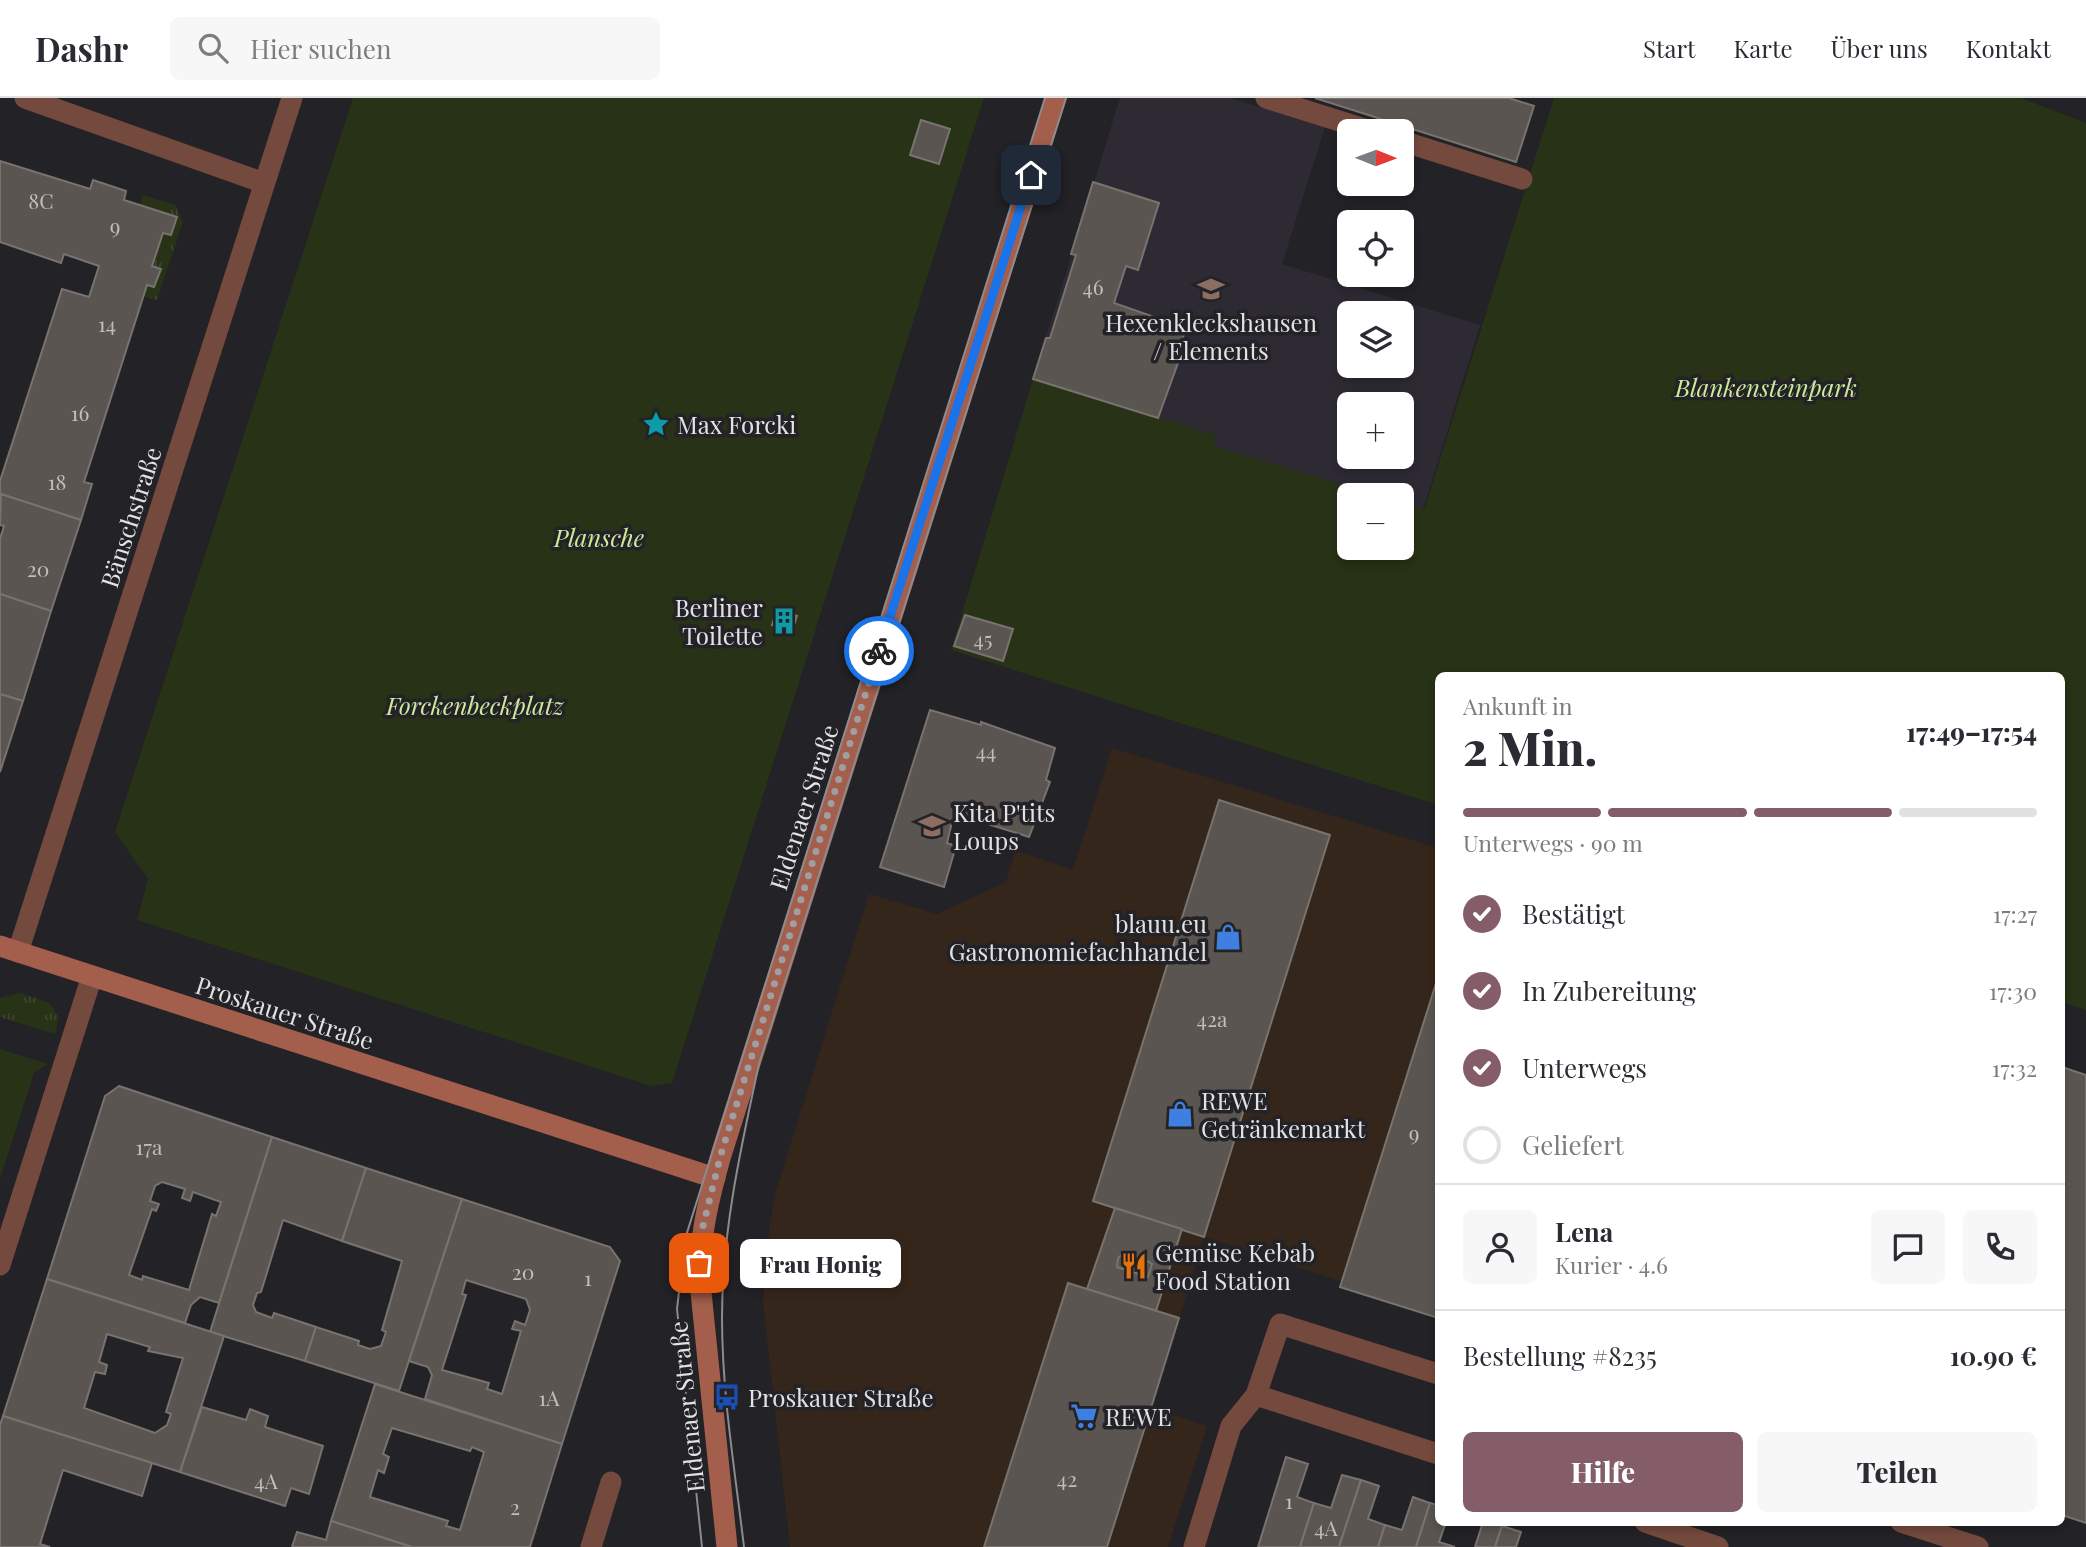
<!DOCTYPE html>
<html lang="de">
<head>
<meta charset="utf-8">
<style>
  :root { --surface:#fff; --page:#f7f7f7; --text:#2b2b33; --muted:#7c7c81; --line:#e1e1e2; --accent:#855d68 }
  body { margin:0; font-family:"Playfair Display",serif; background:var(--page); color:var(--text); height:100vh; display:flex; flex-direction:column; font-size:26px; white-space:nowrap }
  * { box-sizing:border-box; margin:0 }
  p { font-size:23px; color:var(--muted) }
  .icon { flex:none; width:38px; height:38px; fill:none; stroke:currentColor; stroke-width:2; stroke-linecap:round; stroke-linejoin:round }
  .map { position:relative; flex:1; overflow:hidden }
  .details { position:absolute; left:1435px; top:574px; width:630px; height:854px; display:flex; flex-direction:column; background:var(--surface); border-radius:10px; box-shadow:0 4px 10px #0003 }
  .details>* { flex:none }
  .needle { width:46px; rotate:91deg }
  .buttons { position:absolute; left:1337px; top:21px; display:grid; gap:14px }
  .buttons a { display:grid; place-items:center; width:77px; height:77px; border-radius:10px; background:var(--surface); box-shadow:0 4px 10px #0003; font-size:35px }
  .pin { position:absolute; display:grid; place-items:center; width:60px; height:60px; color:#fff; margin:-30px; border-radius:14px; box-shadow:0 4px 10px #0006 }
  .courier { position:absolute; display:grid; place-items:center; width:70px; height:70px; margin:-35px; border:5px solid #1a73e8; border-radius:50%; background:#fff; color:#222; box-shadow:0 2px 9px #0007 }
  .bubble { position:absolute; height:49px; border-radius:10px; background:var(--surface); box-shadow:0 4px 10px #0003; font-size:23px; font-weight:800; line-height:49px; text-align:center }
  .headline em { font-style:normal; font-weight:800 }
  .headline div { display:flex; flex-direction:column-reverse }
  .headline { display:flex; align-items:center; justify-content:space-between; height:119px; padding:0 28px }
  h1 { font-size:46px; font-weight:800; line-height:52px }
  .bar { display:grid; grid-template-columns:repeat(4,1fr); gap:10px 7px; align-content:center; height:84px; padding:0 28px }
  .bar i { height:9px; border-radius:5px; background:var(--line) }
  .bar .on { background:var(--accent) }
  .bar p { grid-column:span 4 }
  .line { display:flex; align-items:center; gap:18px; padding:0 28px; border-top:2px solid var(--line) }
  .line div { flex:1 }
  .round { display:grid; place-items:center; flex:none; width:74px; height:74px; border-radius:10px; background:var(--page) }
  ol { padding:0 28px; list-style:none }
  li { display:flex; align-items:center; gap:21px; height:77px }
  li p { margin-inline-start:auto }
  li .icon { padding:7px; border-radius:50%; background:var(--accent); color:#fff; stroke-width:4 }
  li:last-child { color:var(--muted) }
  li i { width:38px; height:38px; border:4px solid var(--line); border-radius:50% }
  .primary-button { display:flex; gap:14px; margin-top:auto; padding:14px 28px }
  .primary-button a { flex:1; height:80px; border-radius:10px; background:var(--accent); color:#fff; font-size:28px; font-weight:800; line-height:80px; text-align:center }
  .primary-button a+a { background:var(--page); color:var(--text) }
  header { display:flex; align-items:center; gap:42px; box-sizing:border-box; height:98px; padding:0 35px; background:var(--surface); border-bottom:2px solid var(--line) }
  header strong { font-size:33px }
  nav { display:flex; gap:38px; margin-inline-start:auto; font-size:24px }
  .search { width:490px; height:63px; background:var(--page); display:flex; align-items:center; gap:18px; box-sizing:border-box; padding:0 24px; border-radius:10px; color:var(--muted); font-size:26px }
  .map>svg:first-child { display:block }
  .commercial { fill:#35261b }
  .built { fill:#2e2a34; fill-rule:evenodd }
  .grass { fill:url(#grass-tufts) }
  .green { fill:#273216 }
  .building { fill:#5a5551; stroke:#78736f; stroke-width:2; fill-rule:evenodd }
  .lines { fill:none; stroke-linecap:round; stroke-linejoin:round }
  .street { stroke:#754a3e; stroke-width:21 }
  .secondary { stroke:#a35e4c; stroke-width:21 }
  .tram { stroke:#8c8b8f; stroke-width:2 }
  .done { stroke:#9f9ea2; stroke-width:7; stroke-dasharray:0 12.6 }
  .route { stroke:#1a73e8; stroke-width:9 }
  .labels { text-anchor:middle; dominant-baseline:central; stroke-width:7; stroke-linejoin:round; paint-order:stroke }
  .number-label { font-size:21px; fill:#c0bebf }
  .poi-label { font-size:24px; fill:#e2e1e4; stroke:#232226; text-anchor:start }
  .park-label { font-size:24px; font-style:italic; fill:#cbea9a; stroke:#232226 }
  .street-label { font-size:24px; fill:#e2e1e4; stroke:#232226 }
</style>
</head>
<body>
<header>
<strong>Dashr</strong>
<div class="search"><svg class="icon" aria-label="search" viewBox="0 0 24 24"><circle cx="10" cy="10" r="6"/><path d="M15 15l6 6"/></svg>Hier suchen</div>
<nav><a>Start</a><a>Karte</a><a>Über uns</a><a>Kontakt</a></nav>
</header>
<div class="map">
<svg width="2086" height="1449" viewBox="0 0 2086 1449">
  <defs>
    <pattern id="grass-tufts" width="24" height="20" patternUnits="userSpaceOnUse" patternTransform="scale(1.75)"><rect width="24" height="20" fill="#273216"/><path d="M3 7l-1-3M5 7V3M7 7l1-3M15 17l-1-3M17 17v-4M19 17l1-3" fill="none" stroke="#3c462c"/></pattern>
  </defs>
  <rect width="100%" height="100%" fill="#232226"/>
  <!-- commercial -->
  <polygon class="commercial" points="1112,650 1438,750 1438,1214 1204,1139 1152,1310 1207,1328 1168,1449 790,1449 763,1204 769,1132 776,1093 869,796 937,816 1006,784 1015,753 1073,772"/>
  <!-- built -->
  <path class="built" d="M1120,0H1231L1325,29L1282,166L1480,227L1423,412L1402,405V397H1375L1214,348L1216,337L1033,281ZM1349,215H1402V268H1349ZM1349,306H1402V359H1349Z"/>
  <!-- grass -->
  <g class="grass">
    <polygon points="143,97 175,107 183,124 157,202 143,198 147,187 155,189 160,171 152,168 163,135 171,137 177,119 140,107"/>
    <polygon points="20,895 50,905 59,920 55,936 0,919 0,900"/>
  </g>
  <!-- green -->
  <g class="green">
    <polygon points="353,0 984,0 672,985 651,988 137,822 148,781 115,734"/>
    <polygon points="1554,0 2021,0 2086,25 2086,912 2062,904 2062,578 1438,578 1438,707 951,552 1033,281 1216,337 1214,348 1375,397 1349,397 1349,450 1402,450 1402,405 1424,412"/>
    <polygon points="0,951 48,966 34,975 0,1081"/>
  </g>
  <!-- building -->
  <g class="building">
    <polygon points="1315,0 1509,0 1534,8 1516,64"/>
    <polygon points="921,22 950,31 939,66 910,57"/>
    <polygon points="0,63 90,91 93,82 126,93 124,102 177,119 171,137 163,135 152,168 161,171 154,189 147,187 84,384 92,386 81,422 0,396 0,383 62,191 89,199 99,168 64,156 61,165 0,144"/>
    <polygon points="1093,84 1159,105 1138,172 1126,168 1114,205 1186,230 1176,261 1179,262 1158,320 1033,281 1046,240 1050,240 1076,157 1071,156"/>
    <polygon points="1,396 81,422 51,513 0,496 0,441 4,428 0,427"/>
    <polygon points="0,496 51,513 23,603 0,596"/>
    <polygon points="777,512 797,518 792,533 772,527"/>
    <polygon points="965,517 1013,531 1003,563 954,548"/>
    <polygon points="0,596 23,603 0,674"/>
    <polygon points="930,612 981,627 981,624 1055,650 1046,682 1050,684 1029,739 975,722 974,726 953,720 947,745 956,748 944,789 880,769"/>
    <polygon points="1219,702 1330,737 1204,1139 1093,1103"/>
    <polygon points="1438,879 1438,1220 1340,1189"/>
    <polygon points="2062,969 2086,977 2086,1425 2062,1417"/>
    <path d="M119,988L272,1039L219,1205L200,1199L191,1207L185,1225L47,1181L105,998ZM162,1084L185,1091L182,1100L190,1103L193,1094L221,1104L216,1118L212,1116L189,1192L143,1178L142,1182L129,1177L152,1111L156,1113L159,1106L150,1103L155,1088Z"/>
    <polygon points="272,1039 366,1070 342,1143 283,1122 261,1194 257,1195 253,1207 256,1214 272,1220 274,1215 316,1229 305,1263 210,1234"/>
    <polygon points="366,1070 462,1101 399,1293 305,1263 316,1229 359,1243 358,1247 370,1251 381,1248 386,1234 382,1232 402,1163 342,1143"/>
    <path d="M462,1101L610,1149L620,1163L562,1346L425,1301L432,1277L428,1269L409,1263ZM466,1182L526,1201L530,1212L525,1227L515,1223L512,1231L521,1233L502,1296L487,1291L489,1285L442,1272L466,1197L462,1196Z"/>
    <polygon points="1115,1110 1182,1131 1156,1213 1087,1191"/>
    <polygon points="1124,1155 1149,1164 1152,1166 1148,1179 1117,1169 1118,1160"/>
    <path d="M47,1181L224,1238L180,1374L3,1318ZM107,1236L150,1249L148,1253L183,1260L166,1314L171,1316L167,1327L155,1335L84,1310L95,1274L105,1276L107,1267L99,1264Z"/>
    <polygon points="1068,1185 1179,1220 1151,1310 1107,1449 984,1449"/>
    <path d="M375,1286L562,1346L530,1449H412L331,1423ZM392,1330L470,1353L472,1349L484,1354L460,1432L446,1428L448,1423L370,1399L378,1372L384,1375L389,1359L383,1356Z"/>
    <polygon points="202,1309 246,1322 250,1311 268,1318 265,1329 323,1348 309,1396 291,1390 285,1408 180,1374"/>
    <polygon points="3,1318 152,1365 142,1398 63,1372 40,1446 50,1449 0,1449 0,1327"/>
    <polygon points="1286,1359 1308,1366 1297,1399 1314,1405 1300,1449 1258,1449"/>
    <polygon points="1342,1377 1361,1382 1339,1449 1300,1449 1314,1405 1331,1410"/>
    <polygon points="1361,1382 1379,1388 1368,1421 1385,1427 1378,1449 1339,1449"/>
    <polygon points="1413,1399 1430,1405 1416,1449 1378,1449 1385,1427 1402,1432"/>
    <polygon points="1430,1405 1438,1407 1438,1424 1446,1424 1439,1444 1455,1449 1416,1449"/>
    <polygon points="331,1423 412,1449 292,1449 297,1434 326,1442"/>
    <polygon points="1483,1424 1502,1428 1495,1449 1475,1449"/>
    <polygon points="1502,1428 1521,1434 1516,1449 1495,1449"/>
  </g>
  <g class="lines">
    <!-- street -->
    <g class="street">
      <polyline points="25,0 264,85"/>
      <polyline points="1266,0 1371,33"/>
      <polyline points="1402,43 1522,81"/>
      <polyline points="18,854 292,0"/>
      <polyline points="0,1167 92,878"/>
      <polyline points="1256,1297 1438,1356"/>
      <polyline points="1645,1424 1718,1449"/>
      <polyline points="1901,1424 1978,1449"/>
      <polyline points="591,1449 611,1384"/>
      <polyline points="1194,1449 1231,1328 1256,1297 1280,1226 1438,1276"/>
    </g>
    <!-- secondary -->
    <g class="secondary">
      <polyline points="0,848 715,1080"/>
      <path d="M727,1449L701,1194C697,1147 708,1103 721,1057L1056,0"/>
    </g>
    <!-- tram -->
    <g class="tram">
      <polyline points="702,1449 677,1211 685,1141 1045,0"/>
      <path d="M744,1449C735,1373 722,1296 722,1220C722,1133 741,1049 759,966L1066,0"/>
    </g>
  </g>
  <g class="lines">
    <!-- done -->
    <polyline class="done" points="699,1165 703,1128 721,1056 879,553"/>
    <!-- route -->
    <polyline class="route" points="879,553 1031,77"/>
  </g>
  <!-- icons -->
  <defs>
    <g id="school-bare" transform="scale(2.1)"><path d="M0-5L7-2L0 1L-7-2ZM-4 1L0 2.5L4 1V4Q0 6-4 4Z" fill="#8d6e63" stroke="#232226" stroke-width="2.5" paint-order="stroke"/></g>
    <g id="sight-bare" transform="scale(2.1)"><path d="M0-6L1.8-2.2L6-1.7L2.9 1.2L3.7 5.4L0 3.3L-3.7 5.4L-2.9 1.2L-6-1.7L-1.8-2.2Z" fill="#0f9aa8" stroke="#232226" stroke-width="2.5" paint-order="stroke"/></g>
    <g id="building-bare" transform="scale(2.1)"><path d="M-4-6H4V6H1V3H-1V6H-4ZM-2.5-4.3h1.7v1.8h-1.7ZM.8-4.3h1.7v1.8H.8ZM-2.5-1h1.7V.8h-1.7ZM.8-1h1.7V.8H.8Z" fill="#0f9aa8" stroke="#232226" stroke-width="2.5" paint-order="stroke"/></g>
    <g id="shop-bare" transform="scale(2.1)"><path d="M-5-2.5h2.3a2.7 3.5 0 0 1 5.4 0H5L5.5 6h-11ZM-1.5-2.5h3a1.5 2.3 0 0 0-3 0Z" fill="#3f7fe0" stroke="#232226" stroke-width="2.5" paint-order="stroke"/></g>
    <g id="restaurant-bare" transform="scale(2.1)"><path d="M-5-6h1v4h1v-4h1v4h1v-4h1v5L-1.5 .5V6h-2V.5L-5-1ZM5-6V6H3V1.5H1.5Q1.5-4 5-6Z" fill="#e8710a" stroke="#232226" stroke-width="2.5" paint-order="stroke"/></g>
    <g id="bus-bare" transform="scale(2.1)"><path d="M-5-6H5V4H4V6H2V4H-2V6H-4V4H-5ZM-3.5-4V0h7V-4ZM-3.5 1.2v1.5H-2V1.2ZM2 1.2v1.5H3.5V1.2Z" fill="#1a4fb4" stroke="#232226" stroke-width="2.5" paint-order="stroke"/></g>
    <g id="supermarket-bare" transform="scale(2.1)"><path d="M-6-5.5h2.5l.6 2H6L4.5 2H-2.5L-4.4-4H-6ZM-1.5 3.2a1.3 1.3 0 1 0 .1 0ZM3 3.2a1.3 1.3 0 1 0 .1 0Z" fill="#3f7fe0" stroke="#232226" stroke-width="2.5" paint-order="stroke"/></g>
  </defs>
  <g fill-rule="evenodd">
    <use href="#school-bare" x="1211" y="191"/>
    <use href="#sight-bare" x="656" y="326"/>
    <use href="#building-bare" x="784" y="523"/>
    <use href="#school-bare" x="932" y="728"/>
    <use href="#shop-bare" x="1228" y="839"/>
    <use href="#shop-bare" x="1180" y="1016"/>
    <use href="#restaurant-bare" x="1134" y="1168"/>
    <use href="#bus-bare" x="727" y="1299"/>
    <use href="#supermarket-bare" x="1084" y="1318"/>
  </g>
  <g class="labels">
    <!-- number labels -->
    <g class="number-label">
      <text x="41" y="102">8C</text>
      <text x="115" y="127">9</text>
      <text x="1093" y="188">46</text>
      <text x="107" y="225">14</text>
      <text x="80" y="314">16</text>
      <text x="57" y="383">18</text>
      <text x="38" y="470">20</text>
      <text x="983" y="540">45</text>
      <text x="986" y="652">44</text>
      <text x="1212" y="920">42a</text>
      <text x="1414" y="1034">9</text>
      <text x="149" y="1048">17a</text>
      <text x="523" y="1173">20</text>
      <text x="588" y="1179">1</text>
      <text x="549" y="1299">1A</text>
      <text x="1067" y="1380">42</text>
      <text x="266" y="1382">4A</text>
      <text x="1289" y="1402">1</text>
      <text x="515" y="1408">2</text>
      <text x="1326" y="1429">4A</text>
    </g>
    <!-- poi labels -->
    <g class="poi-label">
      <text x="1211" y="224" text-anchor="middle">Hexenkleckshausen<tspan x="1211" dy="28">/ Elements</tspan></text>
      <text x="677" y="326">Max Forcki</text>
      <text x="763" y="509" text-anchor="end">Berliner<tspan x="763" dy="28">Toilette</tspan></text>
      <text x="953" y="714">Kita P'tits<tspan x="953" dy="28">Loups</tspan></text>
      <text x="1207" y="825" text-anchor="end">blauu.eu<tspan x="1207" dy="28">Gastronomiefachhandel</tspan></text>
      <text x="1201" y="1002">REWE<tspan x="1201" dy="28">Getränkemarkt</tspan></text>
      <text x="1155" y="1154">Gemüse Kebab<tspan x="1155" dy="28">Food Station</tspan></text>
      <text x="748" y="1299">Proskauer Straße</text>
      <text x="1105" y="1318">REWE</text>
    </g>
    <!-- park labels -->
    <g class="park-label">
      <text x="1766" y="289">Blankensteinpark</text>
      <text x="599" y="439">Plansche</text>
      <text x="475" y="607">Forckenbeckplatz</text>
    </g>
    <!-- street labels -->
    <g class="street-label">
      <text transform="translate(130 419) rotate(-72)">Bänschstraße</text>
      <text transform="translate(803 709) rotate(-72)">Eldenaer Straße</text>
      <text transform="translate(285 914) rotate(18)">Proskauer Straße</text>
      <text transform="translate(686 1309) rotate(-96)">Eldenaer Straße</text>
    </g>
  </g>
</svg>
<div class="buttons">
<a><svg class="needle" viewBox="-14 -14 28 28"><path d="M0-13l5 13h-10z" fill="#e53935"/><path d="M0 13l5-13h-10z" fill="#7c7c81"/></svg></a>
<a><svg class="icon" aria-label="locate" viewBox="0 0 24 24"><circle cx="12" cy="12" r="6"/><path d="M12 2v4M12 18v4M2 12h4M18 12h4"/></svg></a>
<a><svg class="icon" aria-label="layers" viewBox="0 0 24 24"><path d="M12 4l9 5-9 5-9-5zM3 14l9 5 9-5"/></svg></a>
<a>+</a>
<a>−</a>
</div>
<div class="pin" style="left:699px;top:1165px;background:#ea580c"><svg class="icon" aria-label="bag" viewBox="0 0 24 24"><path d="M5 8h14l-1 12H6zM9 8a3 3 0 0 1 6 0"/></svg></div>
<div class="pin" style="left:1031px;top:77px;background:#1f2937"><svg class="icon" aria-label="home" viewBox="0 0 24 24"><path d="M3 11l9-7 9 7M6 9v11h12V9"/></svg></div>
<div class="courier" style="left:879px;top:553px"><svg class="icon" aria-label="bike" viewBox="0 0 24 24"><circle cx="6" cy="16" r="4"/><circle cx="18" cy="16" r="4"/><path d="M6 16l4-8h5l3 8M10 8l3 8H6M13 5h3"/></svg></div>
<div class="bubble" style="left:740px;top:1141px;width:161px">Frau Honig</div>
<section class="details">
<div class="headline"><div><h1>2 Min.</h1><p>Ankunft in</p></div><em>17:49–17:54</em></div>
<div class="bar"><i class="on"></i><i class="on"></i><i class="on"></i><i></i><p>Unterwegs · 90 m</p></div>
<ol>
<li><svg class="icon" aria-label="check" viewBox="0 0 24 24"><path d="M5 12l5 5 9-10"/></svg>Bestätigt<p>17:27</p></li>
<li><svg class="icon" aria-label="check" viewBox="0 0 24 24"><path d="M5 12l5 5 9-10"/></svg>In Zubereitung<p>17:30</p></li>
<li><svg class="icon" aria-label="check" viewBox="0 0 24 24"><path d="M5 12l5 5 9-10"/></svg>Unterwegs<p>17:32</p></li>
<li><i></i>Geliefert</li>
</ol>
<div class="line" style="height:126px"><a class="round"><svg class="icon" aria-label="person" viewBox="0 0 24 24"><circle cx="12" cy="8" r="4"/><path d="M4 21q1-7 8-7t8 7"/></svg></a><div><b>Lena</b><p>Kurier · 4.6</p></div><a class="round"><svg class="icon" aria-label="chat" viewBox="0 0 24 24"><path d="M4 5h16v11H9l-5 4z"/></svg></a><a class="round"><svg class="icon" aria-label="phone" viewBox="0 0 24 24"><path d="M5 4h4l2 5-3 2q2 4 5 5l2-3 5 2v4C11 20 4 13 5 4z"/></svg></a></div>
<div class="line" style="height:91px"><div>Bestellung #8235</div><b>10.90 €</b></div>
<div class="primary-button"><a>Hilfe</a><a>Teilen</a></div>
</section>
</div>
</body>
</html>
